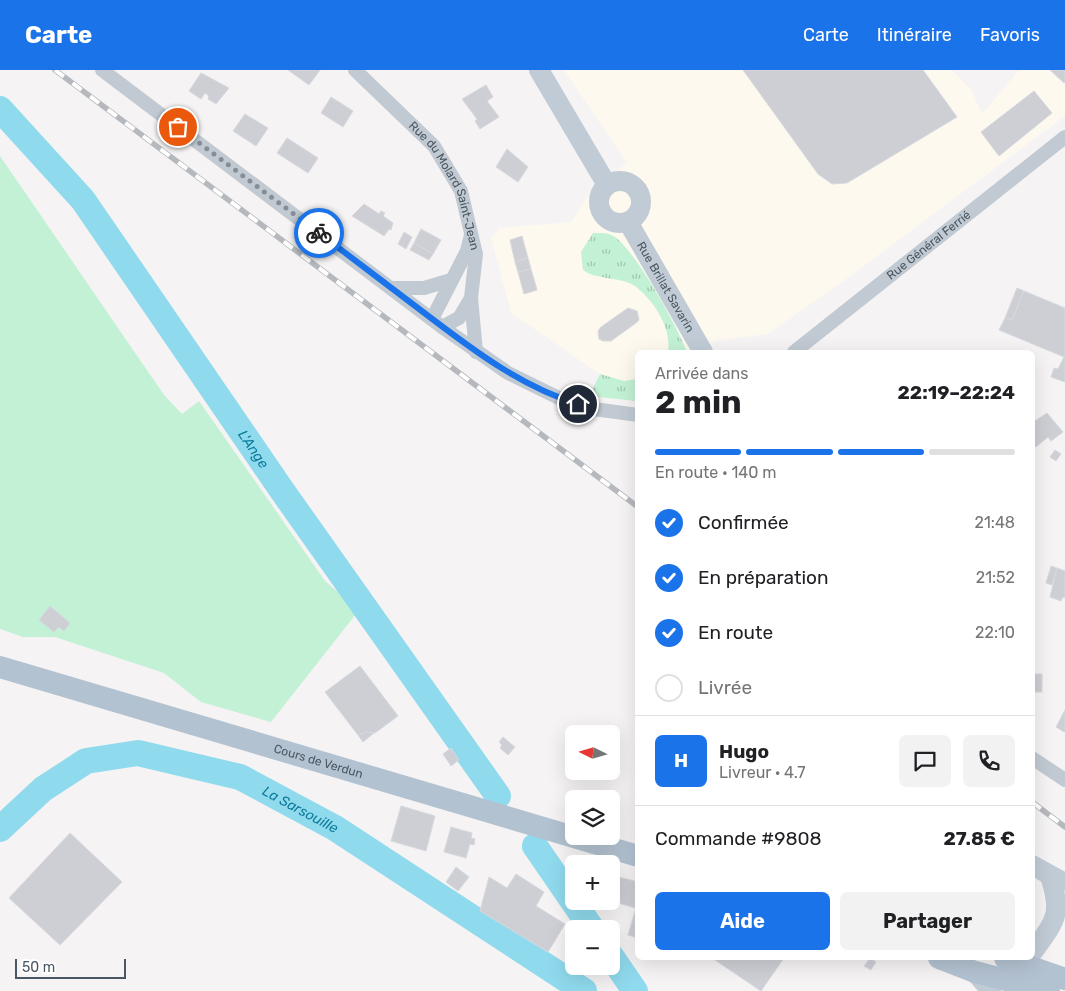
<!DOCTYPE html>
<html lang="fr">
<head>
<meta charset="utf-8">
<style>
  :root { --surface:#fff; --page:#f2f2f2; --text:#202124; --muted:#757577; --line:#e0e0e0; --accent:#1a73e8 }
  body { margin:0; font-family:Rubik,sans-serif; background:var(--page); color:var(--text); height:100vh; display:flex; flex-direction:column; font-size:19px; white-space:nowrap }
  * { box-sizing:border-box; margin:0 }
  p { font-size:16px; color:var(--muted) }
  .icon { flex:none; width:28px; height:28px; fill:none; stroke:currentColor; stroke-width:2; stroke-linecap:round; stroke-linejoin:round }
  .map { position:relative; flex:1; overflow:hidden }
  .sheet { position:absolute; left:635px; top:280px; width:400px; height:610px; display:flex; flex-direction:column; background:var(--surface); border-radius:8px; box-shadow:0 5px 20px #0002 }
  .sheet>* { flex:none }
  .needle { width:32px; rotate:275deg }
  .buttons { position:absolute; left:565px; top:655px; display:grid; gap:10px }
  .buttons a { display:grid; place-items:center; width:55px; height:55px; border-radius:8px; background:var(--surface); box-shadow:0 5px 20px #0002; font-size:25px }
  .scale { position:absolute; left:15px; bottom:12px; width:111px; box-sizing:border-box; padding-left:5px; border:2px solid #4a5661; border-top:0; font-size:14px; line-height:18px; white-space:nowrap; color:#4a5661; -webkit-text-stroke:4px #fff; paint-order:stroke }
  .pin { position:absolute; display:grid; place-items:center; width:42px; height:42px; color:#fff; margin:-21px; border:2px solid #fff; border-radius:50%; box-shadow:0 1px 5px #0007 }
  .courier { position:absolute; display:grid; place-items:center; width:50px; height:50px; margin:-25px; border:4px solid #1a73e8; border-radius:50%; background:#fff; color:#222; box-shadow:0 1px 6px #0007 }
  .overview em { font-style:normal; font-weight:700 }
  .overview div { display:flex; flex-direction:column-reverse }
  .overview { display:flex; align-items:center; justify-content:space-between; height:85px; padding:0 20px }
  h1 { font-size:32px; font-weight:700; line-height:38px }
  .bar { display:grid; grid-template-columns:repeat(4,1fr); gap:8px 5px; align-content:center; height:60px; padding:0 20px }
  .bar i { height:6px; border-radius:4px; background:var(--line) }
  .bar .active { background:var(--accent) }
  .bar p { grid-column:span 4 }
  .line { display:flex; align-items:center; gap:12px; padding:0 20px; border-top:1px solid var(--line) }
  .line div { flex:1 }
  .round { display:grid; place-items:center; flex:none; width:52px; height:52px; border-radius:8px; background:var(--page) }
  ol { padding:0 20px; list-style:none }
  li { display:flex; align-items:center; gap:15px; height:55px }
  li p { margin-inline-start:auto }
  li .icon { padding:5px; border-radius:50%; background:var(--accent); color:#fff; stroke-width:4 }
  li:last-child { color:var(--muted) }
  li i { width:28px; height:28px; border:2px solid var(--line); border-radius:50% }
  .action { display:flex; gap:10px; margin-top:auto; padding:10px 20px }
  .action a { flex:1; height:58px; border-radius:8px; background:var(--accent); color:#fff; font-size:20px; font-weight:700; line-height:58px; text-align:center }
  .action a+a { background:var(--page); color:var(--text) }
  header { display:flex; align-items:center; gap:30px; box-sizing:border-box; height:70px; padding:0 25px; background:var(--accent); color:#fff }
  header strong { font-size:24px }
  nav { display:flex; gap:28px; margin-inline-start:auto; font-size:18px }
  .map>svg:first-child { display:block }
  .commercial { fill:#fdf9ef }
  .grass { fill:url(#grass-tufts) }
  .park { fill:#c3f1d5 }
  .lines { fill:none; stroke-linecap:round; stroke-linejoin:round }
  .river { stroke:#90daee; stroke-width:26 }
  .building { fill:#cdcfd5; stroke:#d7d9de }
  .street { stroke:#c1cad2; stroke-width:14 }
  .secondary { stroke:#c1cbd6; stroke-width:20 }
  .primary { stroke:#b3c2d1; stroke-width:22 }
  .rail-casing { stroke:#b5b8bd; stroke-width:5.5 }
  .rail { stroke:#fff; stroke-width:4; stroke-dasharray:11; stroke-linecap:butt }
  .done { stroke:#868d94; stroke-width:5; stroke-dasharray:0 9 }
  .route { stroke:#1a73e8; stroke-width:6 }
  .labels { text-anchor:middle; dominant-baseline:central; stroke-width:4; stroke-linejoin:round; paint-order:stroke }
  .street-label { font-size:12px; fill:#4a5661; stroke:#fff }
  .water-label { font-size:14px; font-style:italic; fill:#0c7c9b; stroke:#fff }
</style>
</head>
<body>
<header>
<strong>Carte</strong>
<nav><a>Carte</a><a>Itinéraire</a><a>Favoris</a></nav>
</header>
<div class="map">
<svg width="1065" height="921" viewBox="0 0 1065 921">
  <defs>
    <pattern id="grass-tufts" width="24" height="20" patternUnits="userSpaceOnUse" patternTransform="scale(1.25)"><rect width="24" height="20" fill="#c3f1d5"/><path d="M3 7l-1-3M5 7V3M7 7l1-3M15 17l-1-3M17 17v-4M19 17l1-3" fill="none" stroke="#a0c6b0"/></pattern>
  </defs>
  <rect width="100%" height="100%" fill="#f5f3f3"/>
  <!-- commercial -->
  <polygon class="commercial" points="564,0 952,0 972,21 982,44 1019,0 1065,0 1065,46 856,202 768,264 715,271 698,282 638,282 637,310 624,311 600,304 511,243 491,168 500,158 571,152 589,124 627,93"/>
  <!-- grass -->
  <g class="grass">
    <path d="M593,163C601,163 608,162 615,167C637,183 677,256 687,282H668C672,258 654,231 635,216C622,207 596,210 583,200L581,182Z"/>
    <polygon points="600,304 624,311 637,309 637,331 589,326"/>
  </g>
  <!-- park -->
  <polygon class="park" points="0,86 164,325 182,344 199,331 325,511 346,529 356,544 271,652 201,632 164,603 55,567 23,567 0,559"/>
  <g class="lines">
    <!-- river -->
    <g class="river">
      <path id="s1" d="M0,39L83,130L281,419L498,726"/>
      <path id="s2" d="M0,759L43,719L86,691L138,683L240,707L335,758L584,921"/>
      <polyline points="535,776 592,859"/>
      <polyline points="611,886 635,921"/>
    </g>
  </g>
  <!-- building -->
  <g class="building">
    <polygon points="288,0 320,0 309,15"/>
    <polygon points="743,0 923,0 957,47 847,113 832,114 818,104"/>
    <polygon points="1050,0 1065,0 1065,12 1064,13"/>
    <polygon points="201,3 229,18 216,34 208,29 209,26 205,23 201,29 189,21"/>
    <polygon points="486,15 493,27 487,31 499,47 480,59 475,51 477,49 462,29"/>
    <polygon points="1034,21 1052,43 999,86 981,62"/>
    <polygon points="331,27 353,41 343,57 321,43"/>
    <polygon points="245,44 268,58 256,76 233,61"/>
    <polygon points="287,68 318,88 308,103 277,83"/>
    <polygon points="507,79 528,97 518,112 496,97"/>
    <polygon points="364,134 379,144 381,141 385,143 383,146 393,153 391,160 389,159 384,166 352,146"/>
    <polygon points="421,159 441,170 433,184 414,173"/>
    <polygon points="404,162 412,167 406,179 398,174"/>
    <polygon points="522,166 528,188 515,192 510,170"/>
    <polygon points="414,173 433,184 429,190 410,180"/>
    <polygon points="528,188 531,199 518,202 515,192"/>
    <polygon points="531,199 537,220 524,224 518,202"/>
    <polygon points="1017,218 1024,221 1012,250 1005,248"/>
    <polygon points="1024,221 1065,238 1065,312 1051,307 1054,298 1058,299 1064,287 999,260 1005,248 1012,250"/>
    <polygon points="628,238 637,241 639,250 636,253 611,271 603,271 599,269 598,261 601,257"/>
    <polygon points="1047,343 1063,362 1051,371 1048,367 1036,377 1032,373 1032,353"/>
    <polygon points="1055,380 1061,384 1056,391 1050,387"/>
    <polygon points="1051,496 1057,498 1052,515 1046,513"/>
    <polygon points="1057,498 1065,501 1065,528 1063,527 1061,531 1050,527"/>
    <polygon points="50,536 70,553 64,561 59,557 54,562 39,550"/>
    <polygon points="360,596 398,646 375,663 366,662 358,665 325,622"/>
    <rect x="1032" y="604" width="10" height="18"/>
    <polygon points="1065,640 1065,661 1064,662 1056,657"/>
    <polygon points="366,662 374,663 363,672 358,665"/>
    <polygon points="503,667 515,677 508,685 500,678 502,675 499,672"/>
    <polygon points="451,678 459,690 451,696 443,684"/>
    <polygon points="401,736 435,746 426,781 391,771"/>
    <polygon points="451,757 472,763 471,768 475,769 474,775 470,774 466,788 444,782"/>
    <polygon points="70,763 122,812 60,875 9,828"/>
    <polygon points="456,797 469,807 458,821 446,812"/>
    <polygon points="516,804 544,822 536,836 565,854 548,882 480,841 489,807 507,818"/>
    <polygon points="611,805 638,812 638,868 628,865 636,838 611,831"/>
    <polygon points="712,888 784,888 761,921"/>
    <polygon points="870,888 876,892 871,900 864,896"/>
  </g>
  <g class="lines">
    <!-- street -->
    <g class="street">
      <polyline points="102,0 442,257 508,303 563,330 594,339 638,345"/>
      <path id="s3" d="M355,0L434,76L461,121L476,184L471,228L459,248L442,257"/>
      <polyline points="391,218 424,218 451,210"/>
      <polyline points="471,228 476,282"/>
      <polyline points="432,249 467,181 471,165"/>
      <path id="s4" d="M794,282L1065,67"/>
      <polyline points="1032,688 1065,710"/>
    </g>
    <!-- secondary -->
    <g class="secondary">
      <polyline points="539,0 607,115"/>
      <circle cx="620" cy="132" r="21"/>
      <path id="s5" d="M628,152L703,282"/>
      <polyline points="1032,795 1061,811"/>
      <path d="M1032,883C1055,851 1063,845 1050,806"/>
      <polyline points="975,902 991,921"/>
    </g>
    <!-- primary -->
    <g class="primary">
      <path id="s6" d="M0,597L638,786"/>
      <polyline points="939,888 975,902 1049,921"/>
      <polyline points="1005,888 1065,909"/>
    </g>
    <!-- rail casing -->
    <g class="rail-casing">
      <g id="rail">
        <polyline points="55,0 638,437"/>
        <polyline points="1032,732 1065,757"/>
      </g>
    </g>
    <!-- rail -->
    <use href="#rail" class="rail"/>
  </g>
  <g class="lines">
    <!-- done -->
    <polyline class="done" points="178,57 319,163"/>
    <!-- route -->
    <path class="route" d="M319,163C356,191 394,220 431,248C477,283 523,317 578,334"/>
  </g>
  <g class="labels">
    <!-- street labels -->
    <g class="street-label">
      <text stroke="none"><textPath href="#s3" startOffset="150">Rue du Molard Saint-Jean</textPath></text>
      <text stroke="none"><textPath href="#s4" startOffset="172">Rue Général Ferrié</textPath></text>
      <text stroke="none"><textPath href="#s5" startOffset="75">Rue Brillat Savarin</textPath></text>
      <text stroke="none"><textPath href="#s6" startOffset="332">Cours de Verdun</textPath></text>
    </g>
    <!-- water labels -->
    <g class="water-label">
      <text stroke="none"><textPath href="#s1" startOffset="425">L'Ange</textPath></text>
      <text stroke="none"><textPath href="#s2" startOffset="336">La Sarsouille</textPath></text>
    </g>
  </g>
</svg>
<div class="buttons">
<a><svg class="needle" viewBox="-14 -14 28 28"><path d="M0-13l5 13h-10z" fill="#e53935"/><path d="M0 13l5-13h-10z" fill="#757577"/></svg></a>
<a><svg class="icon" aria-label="layers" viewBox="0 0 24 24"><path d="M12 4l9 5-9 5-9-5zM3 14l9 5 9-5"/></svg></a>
<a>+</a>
<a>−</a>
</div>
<div class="scale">50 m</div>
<div class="pin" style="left:178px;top:57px;background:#ea580c"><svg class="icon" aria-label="bag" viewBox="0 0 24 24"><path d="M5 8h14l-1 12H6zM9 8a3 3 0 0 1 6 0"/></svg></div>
<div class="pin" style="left:578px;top:334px;background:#1f2937"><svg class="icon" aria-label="home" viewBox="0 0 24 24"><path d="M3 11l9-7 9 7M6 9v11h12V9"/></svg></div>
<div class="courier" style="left:319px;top:163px"><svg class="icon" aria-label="bike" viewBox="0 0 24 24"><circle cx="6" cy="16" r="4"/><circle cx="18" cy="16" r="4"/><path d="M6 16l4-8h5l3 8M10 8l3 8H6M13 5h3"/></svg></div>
<section class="sheet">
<div class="overview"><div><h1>2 min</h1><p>Arrivée dans</p></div><em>22:19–22:24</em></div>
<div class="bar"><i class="active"></i><i class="active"></i><i class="active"></i><i></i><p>En route · 140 m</p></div>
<ol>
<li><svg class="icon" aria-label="check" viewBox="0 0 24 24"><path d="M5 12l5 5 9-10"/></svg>Confirmée<p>21:48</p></li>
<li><svg class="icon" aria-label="check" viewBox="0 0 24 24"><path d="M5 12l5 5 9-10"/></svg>En préparation<p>21:52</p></li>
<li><svg class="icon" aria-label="check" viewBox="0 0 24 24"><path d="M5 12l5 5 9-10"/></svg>En route<p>22:10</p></li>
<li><i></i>Livrée</li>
</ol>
<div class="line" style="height:90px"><b class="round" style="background:var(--accent);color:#fff">H</b><div><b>Hugo</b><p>Livreur · 4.7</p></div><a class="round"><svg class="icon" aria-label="chat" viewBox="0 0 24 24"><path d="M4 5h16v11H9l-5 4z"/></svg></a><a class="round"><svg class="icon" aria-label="phone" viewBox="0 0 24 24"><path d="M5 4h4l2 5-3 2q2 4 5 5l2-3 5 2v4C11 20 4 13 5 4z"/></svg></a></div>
<div class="line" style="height:65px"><div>Commande #9808</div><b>27.85 €</b></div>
<div class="action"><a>Aide</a><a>Partager</a></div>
</section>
</div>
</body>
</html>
